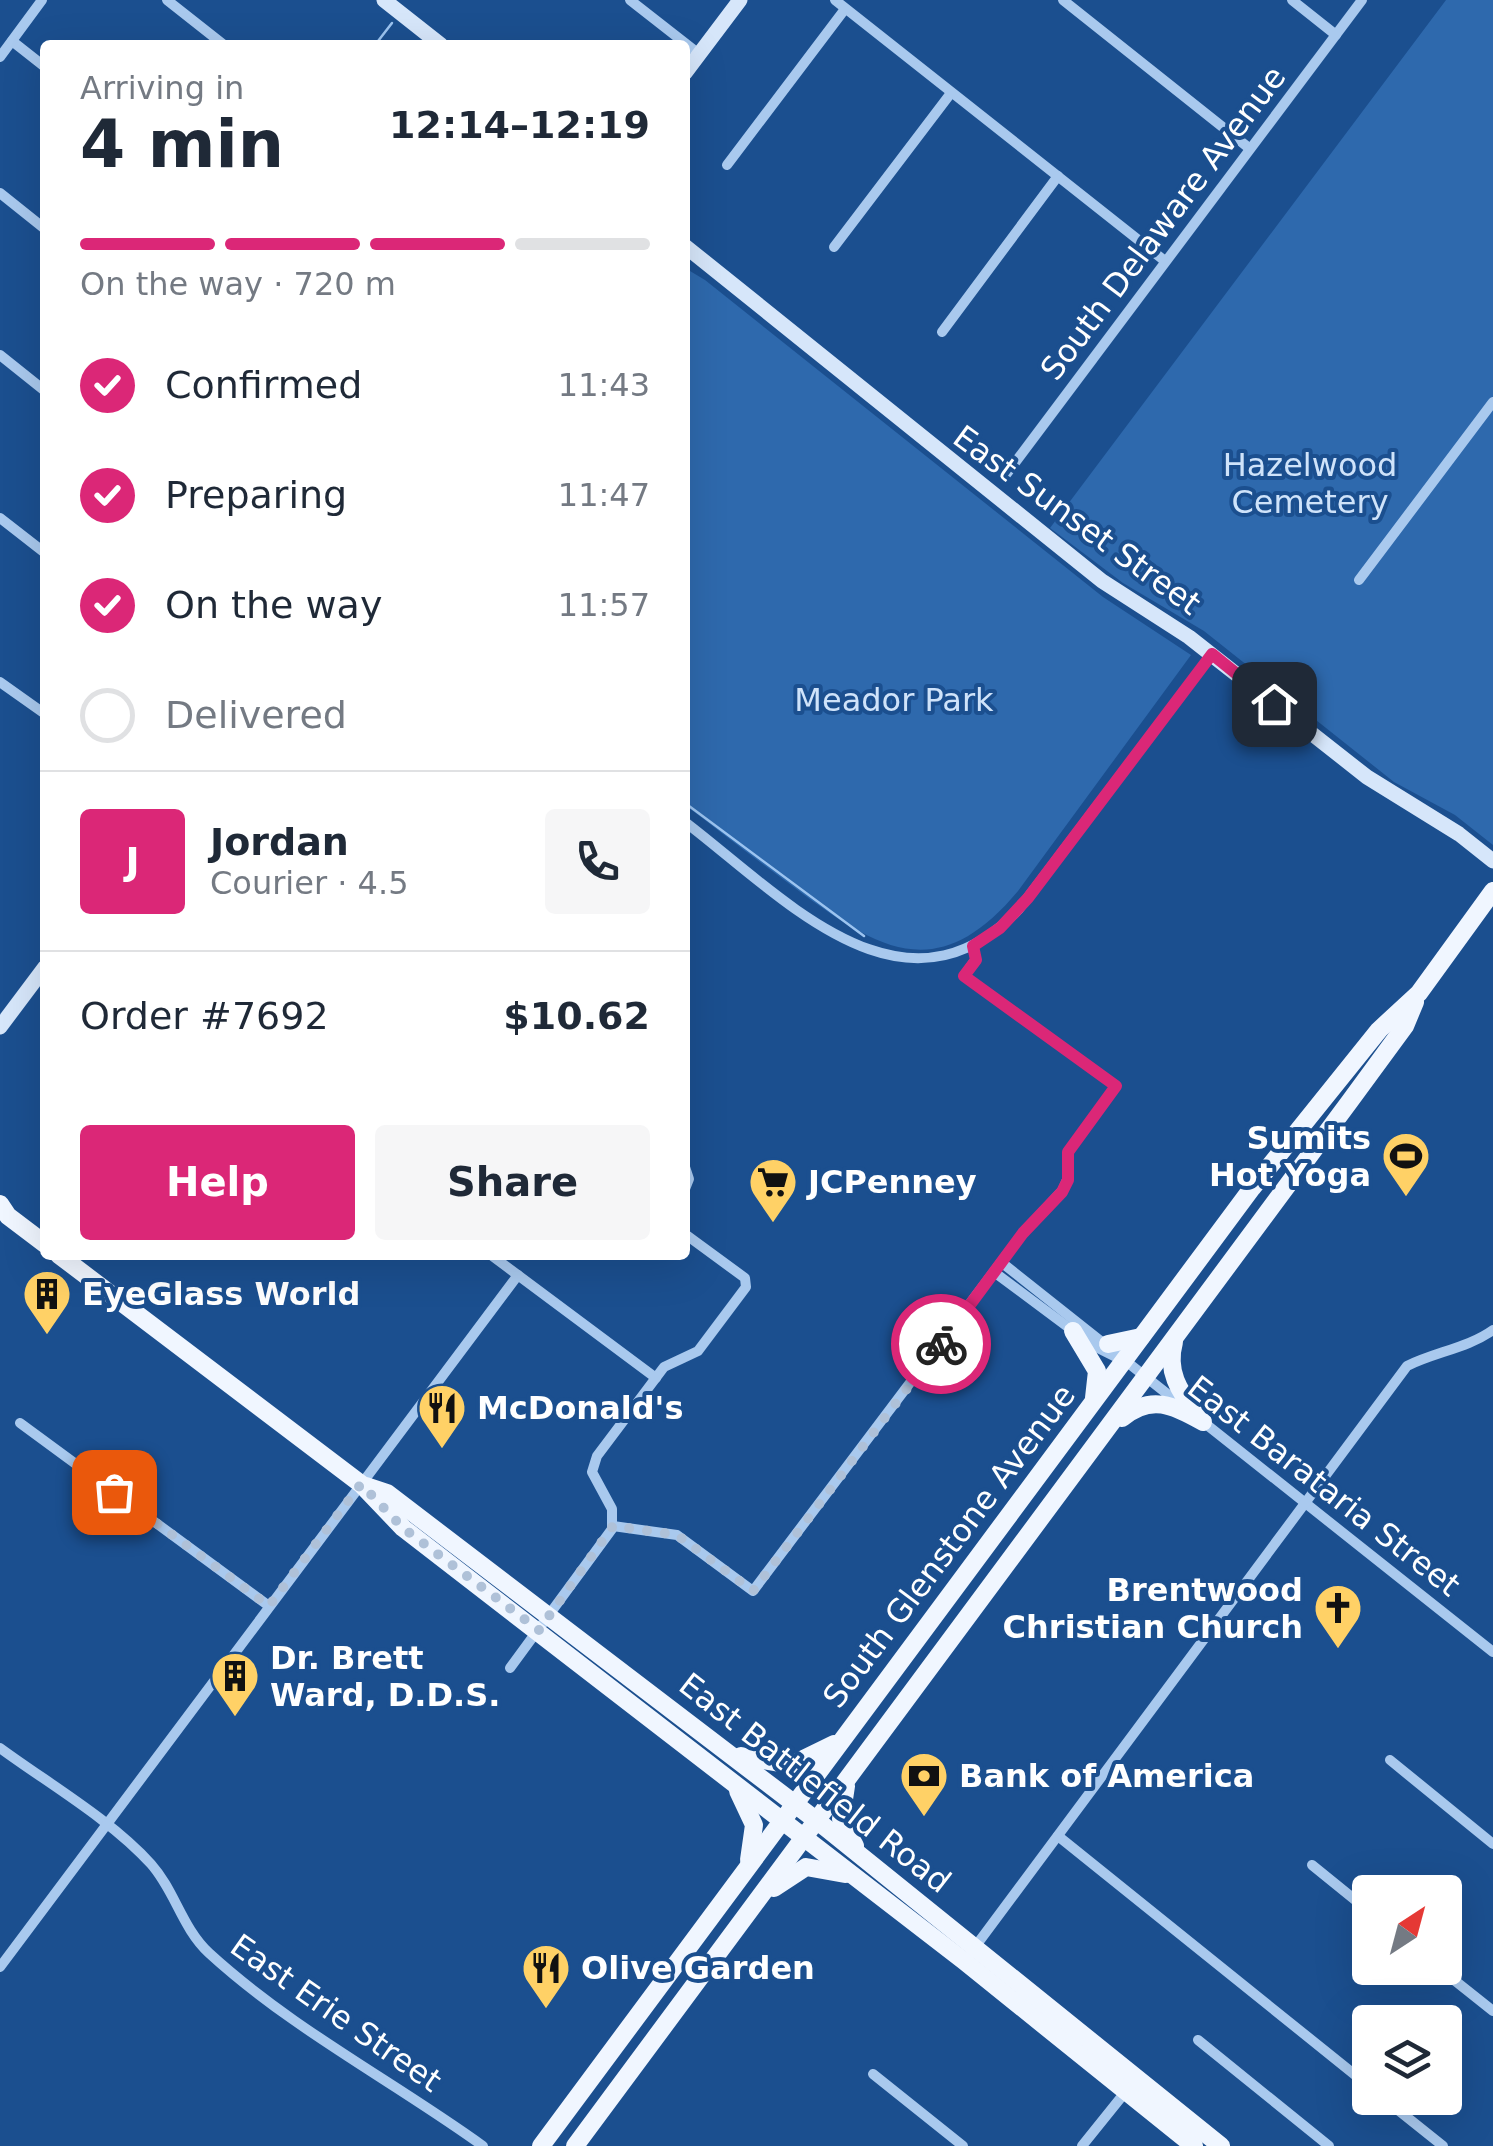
<!DOCTYPE html>
<html lang="en">
<head>
<meta charset="utf-8">
<style>
  :root { --surface:#fff; --page:#f6f6f7; --text:#1f2937; --muted:#747a83; --line:#e0e1e3; --accent:#db2777 }
  body { margin:0; font-family:"DejaVu Sans",sans-serif; background:var(--page); color:var(--text); height:100vh; display:flex; flex-direction:column; font-size:38px; white-space:nowrap }
  * { box-sizing:border-box; margin:0 }
  p { font-size:32px; color:var(--muted) }
  .icon { flex:none; width:55px; height:55px; fill:none; stroke:currentColor; stroke-width:2; stroke-linecap:round; stroke-linejoin:round }
  .map { position:relative; flex:1; overflow:hidden }
  .panel { position:absolute; left:40px; top:40px; width:650px; height:1220px; display:flex; flex-direction:column; background:var(--surface); border-radius:10px; box-shadow:0 10px 40px #0002 }
  .panel>* { flex:none }
  .needle { width:65px; rotate:36deg }
  .controls { position:absolute; left:1352px; top:1875px; display:grid; gap:20px }
  .controls a { display:grid; place-items:center; width:110px; height:110px; border-radius:10px; background:var(--surface); box-shadow:0 10px 40px #0002; font-size:50px }
  .pin { position:absolute; display:grid; place-items:center; width:85px; height:85px; color:#fff; margin:-42px; border-radius:20px; box-shadow:0 5px 15px #0006 }
  .courier { position:absolute; display:grid; place-items:center; width:100px; height:100px; margin:-50px; border:8px solid #db2777; border-radius:50%; background:#fff; color:#222; box-shadow:0 2px 12px #0007 }
  .summary em { font-style:normal; font-weight:600 }
  .summary div { display:flex; flex-direction:column-reverse }
  .summary { display:flex; align-items:center; justify-content:space-between; height:170px; padding:0 40px }
  h1 { font-size:65px; font-weight:600; line-height:75px }
  .bar { display:grid; grid-template-columns:repeat(4,1fr); gap:15px 10px; align-content:center; height:120px; padding:0 40px }
  .bar i { height:12px; border-radius:8px; background:var(--line) }
  .bar .on { background:var(--accent) }
  .bar p { grid-column:span 4 }
  .line { display:flex; align-items:center; gap:25px; padding:0 40px; border-top:2px solid var(--line) }
  .line div { flex:1 }
  .round { display:grid; place-items:center; flex:none; width:105px; height:105px; border-radius:10px; background:var(--page) }
  ol { padding:0 40px; list-style:none }
  li { display:flex; align-items:center; gap:30px; height:110px }
  li p { margin-inline-start:auto }
  li .icon { padding:10px; border-radius:50%; background:var(--accent); color:#fff; stroke-width:4 }
  li:last-child { color:var(--muted) }
  li i { width:55px; height:55px; border:5px solid var(--line); border-radius:50% }
  .button { display:flex; gap:20px; margin-top:auto; padding:20px 40px }
  .button a { flex:1; height:115px; border-radius:10px; background:var(--accent); color:#fff; font-size:40px; font-weight:600; line-height:115px; text-align:center }
  .button a+a { background:var(--page); color:var(--text) }
  .map>svg:first-child { display:block }
  .green { fill:#2e69ad }
  .lines { fill:none; stroke-linecap:round; stroke-linejoin:round }
  .stream { stroke:#9cc4f0; stroke-width:2.5 }
  .minor { stroke:#a9c9ee; stroke-width:10 }
  .secondary { stroke:#d6e6fa; stroke-width:15 }
  .primary { stroke:#f0f6ff; stroke-width:18 }
  .done { stroke:#afc1d8; stroke-width:10; stroke-dasharray:0 18 }
  .route { stroke:#db2777; stroke-width:12 }
  .labels { text-anchor:middle; dominant-baseline:central; stroke-width:8; stroke-linejoin:round; paint-order:stroke }
  .street-label { font-size:32px; fill:#fff; stroke:#1b4f8f }
  .park-label { font-size:32px; fill:#cfe3fa; stroke:#1b4f8f }
  .poi-label { font-size:32px; font-weight:bold; fill:#fff; stroke:#1b4f8f; text-anchor:start }
</style>
</head>
<body>
<div class="map">
<svg width="1493" height="2146" viewBox="0 0 1493 2146">
  <rect width="100%" height="100%" fill="#1b4f8f"/>
  <!-- green -->
  <g class="green">
    <polygon points="1446,0 1493,0 1493,845 1455,815 1394,782 1204,631 1123,583 1050,528"/>
    <path d="M685,268L705,280L1103,597L1191,655L1018,891C938,987 878,950 795,888C758,861 722,833 685,805Z"/>
  </g>
  <g class="lines">
    <!-- stream -->
    <g class="stream">
      <polyline points="375,45 392,23"/>
      <polyline points="685,803 864,936"/>
    </g>
    <!-- minor -->
    <g class="minor">
      <polyline points="167,0 224,45"/>
      <polyline points="630,0 699,54"/>
      <polyline points="835,0 1165,261"/>
      <polyline points="1063,0 1249,148"/>
      <polyline points="1292,0 1336,35"/>
      <polyline points="12,41 45,67"/>
      <polyline points="0,57 42,0"/>
      <polyline points="727,165 845,9"/>
      <polyline points="0,193 45,229"/>
      <polyline points="834,247 951,93"/>
      <polyline points="942,332 1058,176"/>
      <polyline points="0,355 45,391"/>
      <polyline points="1005,476 1362,0"/>
      <polyline points="0,518 45,553"/>
      <polyline points="1359,580 1493,402"/>
      <polyline points="0,682 45,714"/>
      <path d="M685,822C781,895 904,1032 1019,909L1212,654"/>
      <polyline points="685,1167 689,1179 685,1189"/>
      <polyline points="491,1255 656,1378"/>
      <polyline points="1001,1262 1180,1404"/>
      <polyline points="994,1272 1092,1345 1118,1358"/>
      <polyline points="1202,1421 1493,1652"/>
      <polyline points="20,1423 269,1606"/>
      <polyline points="613,1526 677,1535 753,1591 1023,1233 1062,1191 1067,1180 1068,1152 1116,1086 964,976 976,959 973,946"/>
      <polyline points="510,1668 612,1529 612,1509 592,1472 597,1456 664,1367 698,1351 746,1287 745,1278 685,1234"/>
      <path d="M0,1748C49,1784 110,1819 151,1864C175,1891 182,1928 209,1953C292,2029 393,2081 483,2146"/>
      <polyline points="1390,1760 1493,1844"/>
      <polyline points="1058,1836 1370,2087"/>
      <polyline points="1312,1865 1370,1912"/>
      <path d="M972,1951L1407,1366C1435,1352 1468,1348 1493,1330"/>
      <polyline points="0,1967 518,1275"/>
      <polyline points="1439,1968 1493,2011"/>
      <polyline points="1198,2040 1329,2146"/>
      <polyline points="873,2074 963,2146"/>
      <polyline points="1383,2098 1443,2146"/>
      <polyline points="1082,2146 1127,2090"/>
    </g>
    <!-- secondary -->
    <g class="secondary">
      <polyline points="384,0 441,45"/>
      <polyline points="685,73 740,0"/>
      <polyline points="685,246 1102,581 1189,637 1367,777 1459,834 1493,861"/>
      <polyline points="0,1027 45,967"/>
    </g>
    <!-- primary -->
    <g class="primary">
      <polyline points="0,1204 8,1216 45,1244"/>
      <polyline points="59,1255 361,1484 403,1528 964,1961 1194,2146"/>
      <polyline points="1073,1331 1097,1371 1094,1398"/>
      <path d="M1174,1342C1166,1371 1179,1391 1196,1413"/>
      <polyline points="1108,1344 1141,1337"/>
      <path d="M1122,1418C1151,1394 1173,1405 1203,1422"/>
      <polyline points="366,1486 387,1493 825,1827 1221,2146"/>
      <polyline points="741,1756 791,1765 834,1744"/>
      <polyline points="846,1786 841,1819 855,1846"/>
      <polyline points="738,1791 754,1825 749,1860"/>
      <polyline points="774,1888 806,1867 845,1874"/>
      <polyline points="541,2146 1252,1188 1379,1030 1419,993 1493,891"/>
      <polyline points="575,2146 1350,1101 1405,1026 1415,1002"/>
    </g>
  </g>
  <g class="lines">
    <!-- done -->
    <polyline class="done" points="114,1492 269,1606 361,1484 403,1528 539,1630 613,1526 677,1535 753,1591 941,1344"/>
    <!-- route -->
    <polyline class="route" points="941,1344 1023,1233 1062,1192 1068,1180 1068,1152 1116,1086 964,976 976,960 973,946 1000,928 1028,898 1212,654 1274,704"/>
  </g>
  <!-- icons -->
  <defs>
    <g id="stadium-pin" transform="scale(2.5)"><path d="M0 17L-7.5 6A9.5 9.5 0 1 1 7.5 6Z" fill="#ffd166" stroke="#1b4f8f"/><path d="M0-5a6.5 5 0 1 0 0 10a6.5 5 0 1 0 0-10ZM-3.5-1.8h7v3.6h-7Z" fill="#111"/></g>
    <g id="supermarket-pin" transform="scale(2.5)"><path d="M0 17L-7.5 6A9.5 9.5 0 1 1 7.5 6Z" fill="#ffd166" stroke="#1b4f8f"/><path d="M-6-5.5h2.5l.6 2H6L4.5 2H-2.5L-4.4-4H-6ZM-1.5 3.2a1.3 1.3 0 1 0 .1 0ZM3 3.2a1.3 1.3 0 1 0 .1 0Z" fill="#111"/></g>
    <g id="building-pin" transform="scale(2.5)"><path d="M0 17L-7.5 6A9.5 9.5 0 1 1 7.5 6Z" fill="#ffd166" stroke="#1b4f8f"/><path d="M-4-6H4V6H1V3H-1V6H-4ZM-2.5-4.3h1.7v1.8h-1.7ZM.8-4.3h1.7v1.8H.8ZM-2.5-1h1.7V.8h-1.7ZM.8-1h1.7V.8H.8Z" fill="#111"/></g>
    <g id="restaurant-pin" transform="scale(2.5)"><path d="M0 17L-7.5 6A9.5 9.5 0 1 1 7.5 6Z" fill="#ffd166" stroke="#1b4f8f"/><path d="M-5-6h1v4h1v-4h1v4h1v-4h1v5L-1.5 .5V6h-2V.5L-5-1ZM5-6V6H3V1.5H1.5Q1.5-4 5-6Z" fill="#111"/></g>
    <g id="church-pin" transform="scale(2.5)"><path d="M0 17L-7.5 6A9.5 9.5 0 1 1 7.5 6Z" fill="#ffd166" stroke="#1b4f8f"/><path d="M-1.2-6h2.4v3.5h3.3v2.4h-3.3V6h-2.4V-.1h-3.3v-2.4h3.3Z" fill="#111"/></g>
    <g id="bank-pin" transform="scale(2.5)"><path d="M0 17L-7.5 6A9.5 9.5 0 1 1 7.5 6Z" fill="#ffd166" stroke="#1b4f8f"/><path d="M-6-4H6V4H-6ZM0-2.3a2.3 2.3 0 1 0 0 4.6a2.3 2.3 0 1 0 0-4.6Z" fill="#111"/></g>
  </defs>
  <g fill-rule="evenodd">
    <use href="#stadium-pin" x="1406" y="1156"/>
    <use href="#supermarket-pin" x="773" y="1182"/>
    <use href="#building-pin" x="47" y="1294"/>
    <use href="#restaurant-pin" x="442" y="1408"/>
    <use href="#church-pin" x="1338" y="1608"/>
    <use href="#building-pin" x="235" y="1676"/>
    <use href="#bank-pin" x="924" y="1776"/>
    <use href="#restaurant-pin" x="546" y="1968"/>
  </g>
  <g class="labels">
    <!-- street labels -->
    <g class="street-label">
      <text transform="translate(1163 223) rotate(-53)">South Delaware Avenue</text>
      <text transform="translate(1077 520) rotate(36)">East Sunset Street</text>
      <text transform="translate(1324 1486) rotate(38)">East Barataria Street</text>
      <text transform="translate(949 1546) rotate(-53)">South Glenstone Avenue</text>
      <text transform="translate(815 1783) rotate(38)">East Battlefield Road</text>
      <text transform="translate(336 2013) rotate(35)">East Erie Street</text>
    </g>
    <!-- park labels -->
    <g class="park-label">
      <text x="1310" y="465">Hazelwood<tspan x="1310" dy="37">Cemetery</tspan></text>
      <text x="894" y="700">Meador Park</text>
    </g>
    <!-- poi labels -->
    <g class="poi-label">
      <text x="1371" y="1138" text-anchor="end">Sumits<tspan x="1371" dy="37">Hot Yoga</tspan></text>
      <text x="808" y="1182">JCPenney</text>
      <text x="82" y="1294">EyeGlass World</text>
      <text x="477" y="1408">McDonald's</text>
      <text x="1303" y="1590" text-anchor="end">Brentwood<tspan x="1303" dy="37">Christian Church</tspan></text>
      <text x="270" y="1658">Dr. Brett<tspan x="270" dy="37">Ward, D.D.S.</tspan></text>
      <text x="959" y="1776">Bank of America</text>
      <text x="581" y="1968">Olive Garden</text>
    </g>
  </g>
</svg>
<div class="controls">
<a><svg class="needle" viewBox="-14 -14 28 28"><path d="M0-13l5 13h-10z" fill="#e53935"/><path d="M0 13l5-13h-10z" fill="#747a83"/></svg></a>
<a><svg class="icon" aria-label="layers" viewBox="0 0 24 24"><path d="M12 4l9 5-9 5-9-5zM3 14l9 5 9-5"/></svg></a>
</div>
<div class="pin" style="left:114px;top:1492px;background:#ea580c"><svg class="icon" aria-label="bag" viewBox="0 0 24 24"><path d="M5 8h14l-1 12H6zM9 8a3 3 0 0 1 6 0"/></svg></div>
<div class="pin" style="left:1274px;top:704px;background:#1f2937"><svg class="icon" aria-label="home" viewBox="0 0 24 24"><path d="M3 11l9-7 9 7M6 9v11h12V9"/></svg></div>
<div class="courier" style="left:941px;top:1344px"><svg class="icon" aria-label="bike" viewBox="0 0 24 24"><circle cx="6" cy="16" r="4"/><circle cx="18" cy="16" r="4"/><path d="M6 16l4-8h5l3 8M10 8l3 8H6M13 5h3"/></svg></div>
<section class="panel">
<div class="summary"><div><h1>4 min</h1><p>Arriving in</p></div><em>12:14–12:19</em></div>
<div class="bar"><i class="on"></i><i class="on"></i><i class="on"></i><i></i><p>On the way · 720 m</p></div>
<ol>
<li><svg class="icon" aria-label="check" viewBox="0 0 24 24"><path d="M5 12l5 5 9-10"/></svg>Confirmed<p>11:43</p></li>
<li><svg class="icon" aria-label="check" viewBox="0 0 24 24"><path d="M5 12l5 5 9-10"/></svg>Preparing<p>11:47</p></li>
<li><svg class="icon" aria-label="check" viewBox="0 0 24 24"><path d="M5 12l5 5 9-10"/></svg>On the way<p>11:57</p></li>
<li><i></i>Delivered</li>
</ol>
<div class="line" style="height:180px"><b class="round" style="background:var(--accent);color:#fff">J</b><div><b>Jordan</b><p>Courier · 4.5</p></div><a class="round"><svg class="icon" aria-label="phone" viewBox="0 0 24 24"><path d="M5 4h4l2 5-3 2q2 4 5 5l2-3 5 2v4C11 20 4 13 5 4z"/></svg></a></div>
<div class="line" style="height:130px"><div>Order #7692</div><b>$10.62</b></div>
<div class="button"><a>Help</a><a>Share</a></div>
</section>
</div>
</body>
</html>
